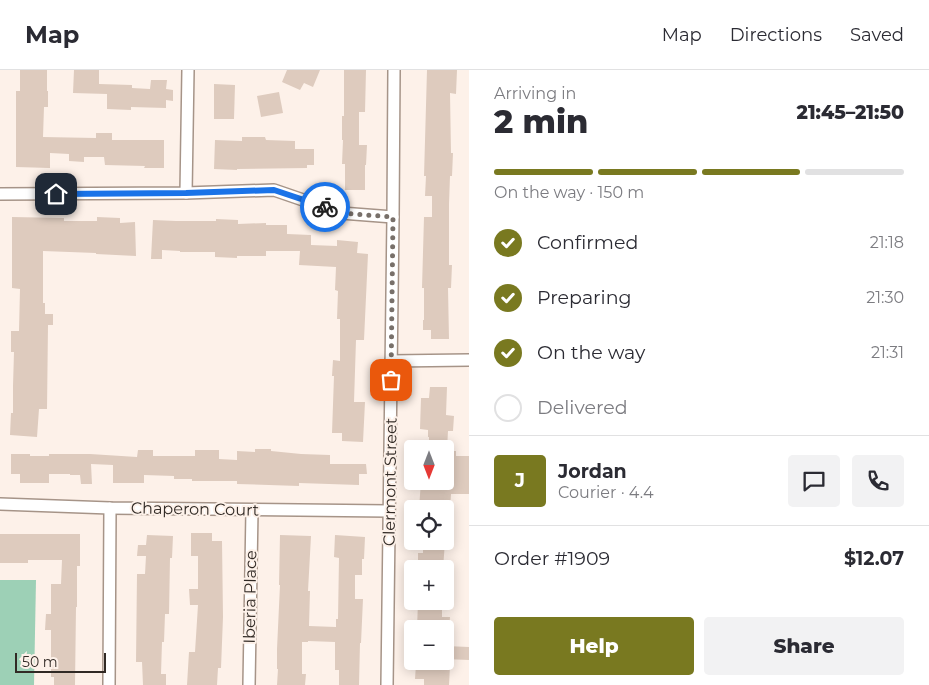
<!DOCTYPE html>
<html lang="en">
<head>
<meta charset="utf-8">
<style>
  :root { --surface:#fff; --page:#f2f2f3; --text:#2b2b33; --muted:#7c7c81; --line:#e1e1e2; --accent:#797920 }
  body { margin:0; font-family:Montserrat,sans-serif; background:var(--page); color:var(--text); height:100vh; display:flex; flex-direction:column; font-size:19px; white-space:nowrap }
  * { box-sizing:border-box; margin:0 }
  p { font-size:16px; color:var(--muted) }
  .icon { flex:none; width:28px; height:28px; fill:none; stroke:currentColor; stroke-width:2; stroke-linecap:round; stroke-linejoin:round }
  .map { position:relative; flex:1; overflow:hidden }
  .sheet { display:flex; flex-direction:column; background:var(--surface); width:460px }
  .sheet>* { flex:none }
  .needle { width:32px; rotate:180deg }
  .tools { position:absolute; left:404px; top:370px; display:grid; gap:10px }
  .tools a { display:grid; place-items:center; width:50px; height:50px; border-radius:5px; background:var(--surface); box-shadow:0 2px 12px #0003; font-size:25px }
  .scale { position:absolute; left:15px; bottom:12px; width:91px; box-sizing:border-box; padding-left:5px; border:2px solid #312a25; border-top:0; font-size:14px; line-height:18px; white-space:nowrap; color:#312a25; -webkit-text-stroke:4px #fdf1e9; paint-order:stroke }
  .pin { position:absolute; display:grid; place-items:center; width:42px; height:42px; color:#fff; margin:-21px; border-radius:10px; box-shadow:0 2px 8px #0006 }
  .courier { position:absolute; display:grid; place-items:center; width:50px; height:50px; margin:-25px; border:4px solid #1a73e8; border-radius:50%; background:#fff; color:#222; box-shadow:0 1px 6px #0007 }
  .overview em { font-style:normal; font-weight:800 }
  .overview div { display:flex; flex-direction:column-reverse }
  .overview { display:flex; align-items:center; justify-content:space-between; height:85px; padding:0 25px }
  h1 { font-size:32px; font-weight:800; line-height:38px }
  .bar { display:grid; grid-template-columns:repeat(4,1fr); gap:8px 5px; align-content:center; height:60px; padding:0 25px }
  .bar i { height:6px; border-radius:4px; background:var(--line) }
  .bar .on { background:var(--accent) }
  .bar p { grid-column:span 4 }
  .line { display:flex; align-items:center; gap:12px; padding:0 25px; border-top:1px solid var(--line) }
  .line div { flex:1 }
  .round { display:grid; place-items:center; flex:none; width:52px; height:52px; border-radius:5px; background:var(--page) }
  ol { padding:0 25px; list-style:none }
  li { display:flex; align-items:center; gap:15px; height:55px }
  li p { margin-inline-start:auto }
  li .icon { padding:5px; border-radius:50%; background:var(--accent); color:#fff; stroke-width:4 }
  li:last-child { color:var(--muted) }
  li i { width:28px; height:28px; border:2px solid var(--line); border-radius:50% }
  .cta { display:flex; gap:10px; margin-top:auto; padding:10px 25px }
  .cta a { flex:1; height:58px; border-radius:5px; background:var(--accent); color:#fff; font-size:20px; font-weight:800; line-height:58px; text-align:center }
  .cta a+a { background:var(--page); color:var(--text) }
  header { display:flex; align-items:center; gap:30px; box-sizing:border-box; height:70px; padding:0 25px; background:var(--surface); border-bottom:1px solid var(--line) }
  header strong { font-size:24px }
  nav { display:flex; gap:28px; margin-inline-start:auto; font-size:18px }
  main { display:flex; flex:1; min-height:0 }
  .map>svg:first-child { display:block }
  .green { fill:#9dd0b6 }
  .building { fill:#decbbe }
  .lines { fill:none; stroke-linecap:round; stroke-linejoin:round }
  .street-casing { stroke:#a69488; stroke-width:14 }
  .street { stroke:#fff; stroke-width:11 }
  .done { stroke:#78706a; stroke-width:5; stroke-dasharray:0 9 }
  .route { stroke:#1a73e8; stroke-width:6 }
  .labels { text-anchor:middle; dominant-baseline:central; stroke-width:4; stroke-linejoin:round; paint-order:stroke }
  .street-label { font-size:16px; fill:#312a25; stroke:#fdf1e9 }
</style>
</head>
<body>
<header>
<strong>Map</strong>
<nav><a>Map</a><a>Directions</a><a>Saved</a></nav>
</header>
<main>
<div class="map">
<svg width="469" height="615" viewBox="0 0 469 615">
  <rect width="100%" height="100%" fill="#fdf1e9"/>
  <!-- green -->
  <polygon class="green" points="0,510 36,510 34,615 0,615"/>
  <!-- building -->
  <g class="building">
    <polygon points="20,0 47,0 47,21 48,21 48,37 44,37 43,67 96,68 96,63 112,63 112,70 164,70 164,98 144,98 145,96 105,95 104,87 84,87 84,92 69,91 69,84 50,83 50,98 16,97 16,21 20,21"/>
    <polygon points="74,0 99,0 99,14 132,15 132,18 150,19 151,10 167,10 166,19 173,20 173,31 166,30 166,38 131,37 131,40 107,39 107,24 73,23"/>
    <polygon points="287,0 320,0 313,17 304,13 300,20 282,12"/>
    <polygon points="344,0 366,0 365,42 359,42 359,75 367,75 366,95 365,95 365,120 345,120 345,94 342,94 343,70 342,70 342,46 344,46"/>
    <polygon points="427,0 457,0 456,24 450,23 451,83 453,83 452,106 450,106 449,134 449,195 452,195 451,218 448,218 449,269 431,269 431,260 423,260 423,250 424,250 424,218 422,218 424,147 432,147 432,126 425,126 426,106 424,106"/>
    <polygon points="214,14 235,15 234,49 214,49"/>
    <polygon points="279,22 283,43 261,47 257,26"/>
    <polygon points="242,67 265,67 266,70 295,71 295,79 314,79 314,95 307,95 307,98 237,99 237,100 214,99 215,70 242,71"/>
    <polygon points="12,147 64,148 64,151 97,151 97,147 120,148 120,153 135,152 136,186 96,184 96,183 43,181 43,233 45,233 45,244 53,244 53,255 48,255 47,339 39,339 37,367 10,365 11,343 13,343 13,316 14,282 11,282 11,261 19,261 20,219 12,218"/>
    <polygon points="216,149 238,150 238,154 266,153 266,155 287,155 287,164 311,165 311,175 337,176 337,170 358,172 357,183 368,184 364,270 356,270 354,332 365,332 363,372 342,371 342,363 332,363 334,306 332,306 333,290 340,291 340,249 337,249 338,221 335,220 336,197 299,195 300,181 266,181 266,186 237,186 237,188 215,187 215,182 180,182 180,181 162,180 162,189 151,189 153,150 176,151 216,151"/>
    <polygon points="430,317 447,317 446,345 454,346 453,361 448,361 447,379 429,379 429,367 428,367 428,360 420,359 421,328 429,328"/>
    <polygon points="255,379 271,379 271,381 301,384 330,385 330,394 366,394 367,404 359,404 359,415 299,413 299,416 237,414 237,411 192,411 192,409 174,409 174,406 144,405 144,413 113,413 113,395 91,394 92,414 81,414 80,405 70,405 70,404 49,404 49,413 20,413 20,404 11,404 11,384 30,384 30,386 49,386 49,384 90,384 137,387 138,380 153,380 153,386 195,386 195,380 219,380 219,389 237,390 237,381 255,382"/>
    <polygon points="445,381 456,381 456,386 469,386 469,424 451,424 450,439 419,439 421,411 445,411"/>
    <polygon points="191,463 212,463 212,471 222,471 223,547 221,598 218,598 217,615 187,615 189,582 195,582 198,535 190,535 189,519 198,519 198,486 191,486"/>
    <polygon points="0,464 80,464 80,496 77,496 77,537 76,537 75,615 54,615 54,607 51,607 51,560 45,560 46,544 51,544 51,514 61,514 62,490 28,490 28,493 0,493"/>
    <polygon points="147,465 173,466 172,488 170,488 169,544 165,544 164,572 162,572 161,604 166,604 166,615 143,615 142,592 136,592 137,504 145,504 146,486 137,486 138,475 146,475"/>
    <polygon points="280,465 311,466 308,521 310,521 309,556 336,557 336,549 338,549 339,488 334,487 335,465 365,467 364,489 362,489 362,505 355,505 355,529 363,529 361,573 360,573 359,615 339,615 339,600 335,600 335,572 308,571 308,572 302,572 302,604 306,604 305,615 277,615 278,599 277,599 277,579 280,515 279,515"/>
    <polygon points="423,471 445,471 443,499 418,499 418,483 423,483"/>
    <polygon points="418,531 442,531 442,547 450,547 449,559 417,559"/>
    <polygon points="445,576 469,577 469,590 445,589"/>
    <polygon points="416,594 450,596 449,615 424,615 424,609 415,609"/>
  </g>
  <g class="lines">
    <!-- street casing -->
    <g class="street-casing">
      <g id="street">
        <polyline points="186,123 188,0"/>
        <polyline points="0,124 186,123 274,120 341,143 393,147"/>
        <polyline points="391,291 469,290"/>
        <polyline points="0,434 110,438 389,441"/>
        <polyline points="109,615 110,438"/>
        <polyline points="249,615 252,440"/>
        <polyline points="387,615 393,147 394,0"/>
      </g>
    </g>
    <!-- street -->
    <use href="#street" class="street"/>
  </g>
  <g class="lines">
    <!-- done -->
    <polyline class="done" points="325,137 341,143 393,147 391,310"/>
    <!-- route -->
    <polyline class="route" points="56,124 186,123 274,120 325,137"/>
  </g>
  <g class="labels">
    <!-- street labels -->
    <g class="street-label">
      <text transform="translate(390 412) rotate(-89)">Clermont Street</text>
      <text transform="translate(195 439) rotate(1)">Chaperon Court</text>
      <text transform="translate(250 527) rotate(-89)">Iberia Place</text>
    </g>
  </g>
</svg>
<div class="tools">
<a><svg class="needle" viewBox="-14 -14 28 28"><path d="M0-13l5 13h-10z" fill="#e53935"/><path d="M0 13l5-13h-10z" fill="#7c7c81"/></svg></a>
<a><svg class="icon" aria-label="locate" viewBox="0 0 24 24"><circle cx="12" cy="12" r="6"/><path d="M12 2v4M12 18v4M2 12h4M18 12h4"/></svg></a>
<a>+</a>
<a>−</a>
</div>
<div class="scale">50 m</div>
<div class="pin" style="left:391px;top:310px;background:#ea580c"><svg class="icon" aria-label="bag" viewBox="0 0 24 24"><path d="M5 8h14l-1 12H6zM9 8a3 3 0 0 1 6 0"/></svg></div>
<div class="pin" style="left:56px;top:124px;background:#1f2937"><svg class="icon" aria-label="home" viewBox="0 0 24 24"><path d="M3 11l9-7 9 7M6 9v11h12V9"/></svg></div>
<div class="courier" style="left:325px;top:137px"><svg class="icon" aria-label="bike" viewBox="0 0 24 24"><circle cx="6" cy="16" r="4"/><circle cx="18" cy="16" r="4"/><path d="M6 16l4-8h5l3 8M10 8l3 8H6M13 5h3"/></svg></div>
</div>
<section class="sheet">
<div class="overview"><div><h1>2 min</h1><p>Arriving in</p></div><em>21:45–21:50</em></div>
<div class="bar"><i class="on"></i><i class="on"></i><i class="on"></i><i></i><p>On the way · 150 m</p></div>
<ol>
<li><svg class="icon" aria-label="check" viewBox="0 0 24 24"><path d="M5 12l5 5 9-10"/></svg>Confirmed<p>21:18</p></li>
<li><svg class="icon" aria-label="check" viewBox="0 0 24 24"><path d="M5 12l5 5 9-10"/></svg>Preparing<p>21:30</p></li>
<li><svg class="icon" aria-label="check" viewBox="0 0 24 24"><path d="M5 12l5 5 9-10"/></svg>On the way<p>21:31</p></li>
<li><i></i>Delivered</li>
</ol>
<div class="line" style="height:90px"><b class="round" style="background:var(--accent);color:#fff">J</b><div><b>Jordan</b><p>Courier · 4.4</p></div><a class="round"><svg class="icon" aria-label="chat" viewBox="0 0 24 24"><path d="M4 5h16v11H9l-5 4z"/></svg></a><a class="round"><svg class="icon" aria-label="phone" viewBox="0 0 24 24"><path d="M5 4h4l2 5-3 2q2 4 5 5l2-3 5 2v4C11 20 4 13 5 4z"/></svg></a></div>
<div class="line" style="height:65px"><div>Order #1909</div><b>$12.07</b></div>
<div class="cta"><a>Help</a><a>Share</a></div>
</section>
</main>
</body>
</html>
